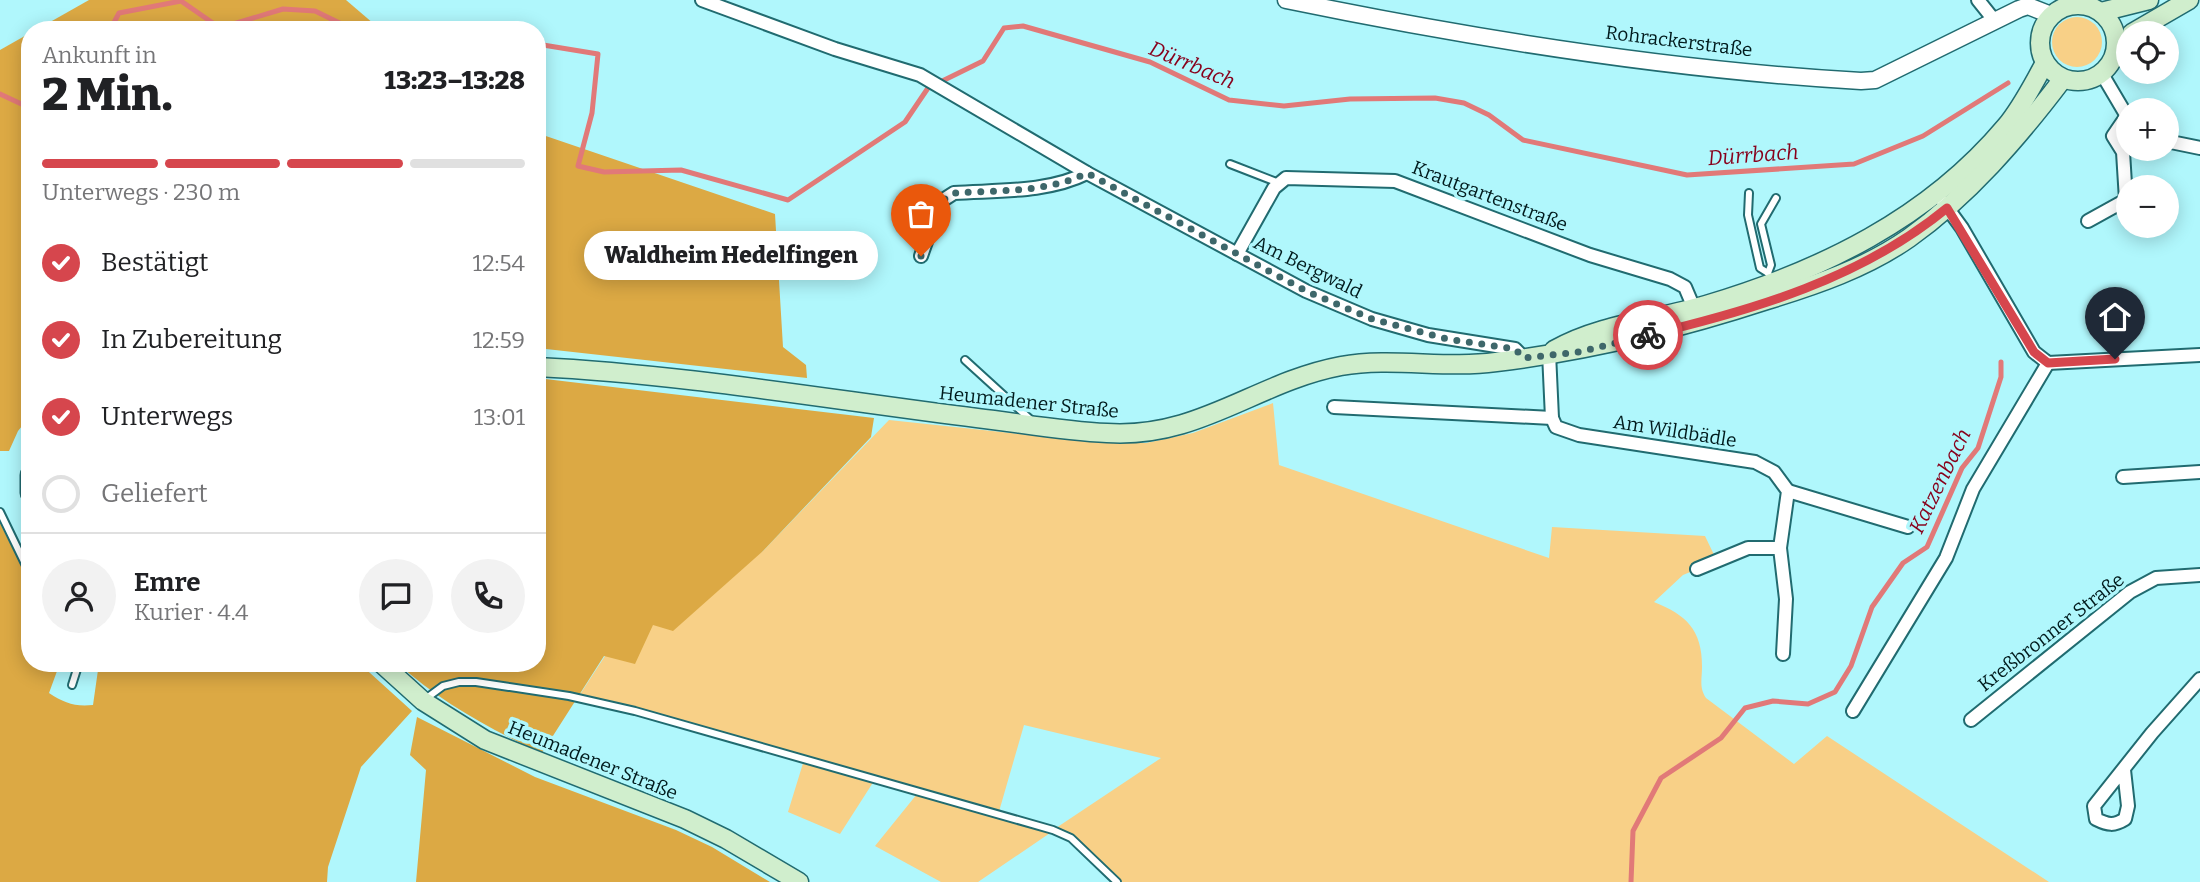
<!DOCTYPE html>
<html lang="de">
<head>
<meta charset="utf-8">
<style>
  :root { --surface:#fff; --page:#f2f2f2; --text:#202124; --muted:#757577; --line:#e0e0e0; --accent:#d6464d }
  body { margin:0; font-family:Bitter,serif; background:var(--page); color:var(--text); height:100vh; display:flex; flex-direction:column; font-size:26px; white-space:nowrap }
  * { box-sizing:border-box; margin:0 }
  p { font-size:23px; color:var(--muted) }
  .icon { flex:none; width:38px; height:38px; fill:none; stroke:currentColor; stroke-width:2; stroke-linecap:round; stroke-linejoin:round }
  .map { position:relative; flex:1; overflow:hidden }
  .sheet { position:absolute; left:21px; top:21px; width:525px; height:651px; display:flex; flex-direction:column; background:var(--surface); border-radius:28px; box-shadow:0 4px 18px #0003 }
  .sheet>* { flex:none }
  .controls { position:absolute; left:2116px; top:21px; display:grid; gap:14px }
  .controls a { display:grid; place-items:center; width:63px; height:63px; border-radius:50%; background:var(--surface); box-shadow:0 4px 18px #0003; font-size:35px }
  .pin { position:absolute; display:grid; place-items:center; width:60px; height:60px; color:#fff; margin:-72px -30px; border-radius:50% 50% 50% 0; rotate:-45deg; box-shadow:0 0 7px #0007 }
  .pin .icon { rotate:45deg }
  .courier { position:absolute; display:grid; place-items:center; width:70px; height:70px; margin:-35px; border:5px solid #d6464d; border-radius:50%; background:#fff; color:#222; box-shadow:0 2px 9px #0007 }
  .bubble { position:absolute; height:49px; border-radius:24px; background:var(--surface); box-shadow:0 4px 18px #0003; font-size:23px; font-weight:800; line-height:49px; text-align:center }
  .head em { font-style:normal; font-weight:800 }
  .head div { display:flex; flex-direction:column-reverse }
  .head { display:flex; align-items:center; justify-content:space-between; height:119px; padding:0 21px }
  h1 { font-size:46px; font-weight:800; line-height:52px }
  .bar { display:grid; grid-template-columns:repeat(4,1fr); gap:10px 7px; align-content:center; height:84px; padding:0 21px }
  .bar i { height:9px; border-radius:5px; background:var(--line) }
  .bar .active { background:var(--accent) }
  .bar p { grid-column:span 4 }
  .line { display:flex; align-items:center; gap:18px; padding:0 21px; border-top:2px solid var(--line) }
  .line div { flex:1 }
  .round { display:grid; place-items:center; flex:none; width:74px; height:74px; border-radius:37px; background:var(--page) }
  ol { padding:0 21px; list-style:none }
  li { display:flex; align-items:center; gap:21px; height:77px }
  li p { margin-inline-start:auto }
  li .icon { padding:7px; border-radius:50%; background:var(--accent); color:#fff; stroke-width:4 }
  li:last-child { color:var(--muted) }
  li i { width:38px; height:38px; border:4px solid var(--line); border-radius:50% }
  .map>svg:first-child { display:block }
  .green { fill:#f8d087; fill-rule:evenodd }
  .forest { fill:#dca944 }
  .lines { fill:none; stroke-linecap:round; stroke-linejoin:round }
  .stream { stroke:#e17978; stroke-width:5 }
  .service-casing { stroke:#216b70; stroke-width:10 }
  .minor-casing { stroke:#216b70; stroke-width:16 }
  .tertiary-casing { stroke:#216b70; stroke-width:19 }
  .secondary-casing { stroke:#216b70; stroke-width:21 }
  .service { stroke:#fff; stroke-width:6 }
  .minor { stroke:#fff; stroke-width:12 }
  .tertiary { stroke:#fff; stroke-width:16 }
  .secondary { stroke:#d0eecd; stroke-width:18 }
  .done { stroke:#3e676a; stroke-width:7; stroke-dasharray:0 12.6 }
  .route { stroke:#d6464d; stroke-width:9 }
  .labels { text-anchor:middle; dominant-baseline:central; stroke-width:7; stroke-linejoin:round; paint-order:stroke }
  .street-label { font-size:19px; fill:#001a1c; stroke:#b0f7fc }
  .water-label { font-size:21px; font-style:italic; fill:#88001b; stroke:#b0f7fc }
</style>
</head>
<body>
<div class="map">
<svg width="2200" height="882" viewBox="0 0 2200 882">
  <rect width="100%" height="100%" fill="#b0f7fc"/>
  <!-- green -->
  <g class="green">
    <circle cx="2077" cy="42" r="25"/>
    <path d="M1273,403L1279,465L1549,558L1552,527L1705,536L1717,561L1683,575L1654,602C1686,615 1702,629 1702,667C1702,680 1699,687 1706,698L1794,764L1827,736L2049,882H1117L1071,838L1053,831L978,882H941L875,846L917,794L874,781L840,834L788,812L804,760L577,699L605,656L763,551L889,420L1105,443H1146L1193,433ZM1024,725L1161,758L1053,830L998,815Z"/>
  </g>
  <!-- forest -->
  <g class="forest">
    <polygon points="89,0 346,0 381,30 36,30"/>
    <polygon points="30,33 30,416 18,431 9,451 0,451 0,50"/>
    <polygon points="537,133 775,214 783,347 806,365 807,378 537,348"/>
    <path d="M537,378L874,418L871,437L763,551L673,631L653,625L635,664L604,656L542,753C489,729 441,702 397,663H537Z"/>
    <path d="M0,523L30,582V663H60L49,693C64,703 75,707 93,705L99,663H359L412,711L361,767L328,867L327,882H0Z"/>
    <polygon points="417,717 535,777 676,830 712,847 770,882 416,882 426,770 410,755"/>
  </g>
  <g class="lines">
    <!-- stream -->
    <g class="stream">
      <polyline points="110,30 119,13 181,1 220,28 283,9 315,11 354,30"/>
      <polyline points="537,44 598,54 592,113 578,166 604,172 681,170 788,200 905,122 928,88 983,61 1004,28 1023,26 1150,62 1229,100 1284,106 1350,99 1435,98 1464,103 1489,115 1523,140 1687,175 1854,164 1923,136 2008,83"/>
      <polyline points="0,94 30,108"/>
      <polyline points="1631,882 1633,831 1661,778 1721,738 1745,708 1773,701 1808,704 1835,692 1851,666 1872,607 1903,563 1927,547 1962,468 1978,448 2001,377 2001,362"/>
    </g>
    <!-- service casing -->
    <g class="service-casing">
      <g id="service">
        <polyline points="1230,164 1279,183"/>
        <polyline points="1749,193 1748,215 1760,268 1768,273 1772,282"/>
        <polyline points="1768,273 1771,265 1761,224 1776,198"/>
        <polyline points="965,360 1031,420"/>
        <polyline points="0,512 30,574"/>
        <polyline points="72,685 79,663"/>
        <polyline points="424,700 443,686 459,682 476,682 569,696 635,711 1053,830 1071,838 1117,882"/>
      </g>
    </g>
    <!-- minor casing -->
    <g class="minor-casing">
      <g id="minor">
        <polyline points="702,0 835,49 920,75 1087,173 1306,291 1372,319 1428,335 1515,349 1524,358"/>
        <polyline points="1978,0 1994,20"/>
        <polyline points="2102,74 2128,118"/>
        <polyline points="2166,141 2200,148"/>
        <polyline points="1943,202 1962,228 2034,352 2048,363 2200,355"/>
        <polyline points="2088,221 2126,200 2123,152 2113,136 2126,117"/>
        <polyline points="1237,254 1274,188 1286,178 1395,181 1590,255 1670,279 1685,287 1696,313"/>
        <path d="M921,256L940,202L954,193C998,190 1047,193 1087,173"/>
        <polyline points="1549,353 1552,418 1556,427 1579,435 1755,462 1774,472 1788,491 1780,548 1786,599 1783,654"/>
        <polyline points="1334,407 1552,418"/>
        <polyline points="2123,477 2200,472"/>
        <polyline points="1788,491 1908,527"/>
        <polyline points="1697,569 1748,548 1780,548"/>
        <polyline points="1853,711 1946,558 1973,489 2048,363"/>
        <polyline points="1971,720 2130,592 2156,578 2200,575"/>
        <path d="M2124,770L2128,806L2125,819C2114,826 2108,825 2096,819L2094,806L2152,733L2200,679"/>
      </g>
    </g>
    <!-- tertiary casing -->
    <g class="tertiary-casing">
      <path id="tertiary" d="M1286,0C1475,39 1669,70 1861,81L1875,80L2019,9L2028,6L2051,15"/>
    </g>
    <!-- secondary casing -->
    <g class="secondary-casing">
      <g id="secondary">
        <circle cx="2078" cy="43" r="38"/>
        <polyline points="2101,12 2149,0"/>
        <polyline points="2132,33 2189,0"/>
        <path d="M1554,350C1600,324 1655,320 1706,305C1820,271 1928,219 2006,126C2022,107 2033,84 2045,63"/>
        <path d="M537,367C682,374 832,400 977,418C1020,423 1063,431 1107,433C1199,439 1256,382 1341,366C1392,357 1445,369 1496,362C1589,351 1678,329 1767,300C1816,285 1866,268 1909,238C1968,196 2018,138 2062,80"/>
        <polyline points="30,475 30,493"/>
        <polyline points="381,663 423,701 485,740 685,819 726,839 799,882"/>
      </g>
    </g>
    <!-- service -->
    <use href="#service" class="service"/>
    <!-- minor -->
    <use href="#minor" class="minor"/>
    <!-- tertiary -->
    <use href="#tertiary" class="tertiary"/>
    <!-- secondary -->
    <use href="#secondary" class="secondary"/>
  </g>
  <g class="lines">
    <!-- done -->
    <path class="done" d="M921,256L940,202L954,193C998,190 1047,193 1087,173L1306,291L1372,319L1447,339L1515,349L1524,358L1579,352L1648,335"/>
    <!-- route -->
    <path class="route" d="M1648,335C1754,310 1862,278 1947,208L2034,352L2048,363L2115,359"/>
  </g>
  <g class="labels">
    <!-- street labels -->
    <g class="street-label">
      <text transform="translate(1679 41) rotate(7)">Rohrackerstraße</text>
      <text transform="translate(1490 196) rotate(21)">Krautgartenstraße</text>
      <text transform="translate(1308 267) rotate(26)">Am Bergwald</text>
      <text transform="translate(1029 402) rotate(6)">Heumadener Straße</text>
      <text transform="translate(1675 431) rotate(9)">Am Wildbädle</text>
      <text transform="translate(2051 632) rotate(-38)">Kreßbronner Straße</text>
      <text transform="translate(593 760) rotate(22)">Heumadener Straße</text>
    </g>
    <!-- water labels -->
    <g class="water-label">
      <text transform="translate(1192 65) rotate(23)">Dürrbach</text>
      <text transform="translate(1753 155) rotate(-4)">Dürrbach</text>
      <text transform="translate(1940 481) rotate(-64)">Katzenbach</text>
    </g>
  </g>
</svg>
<div class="controls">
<a><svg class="icon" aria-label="locate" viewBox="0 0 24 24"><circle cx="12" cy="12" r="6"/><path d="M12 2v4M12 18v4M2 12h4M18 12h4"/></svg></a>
<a>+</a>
<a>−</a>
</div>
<div class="pin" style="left:921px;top:256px;background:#ea580c"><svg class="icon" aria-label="bag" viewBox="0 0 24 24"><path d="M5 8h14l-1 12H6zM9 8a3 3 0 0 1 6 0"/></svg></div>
<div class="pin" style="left:2115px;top:359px;background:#1f2937"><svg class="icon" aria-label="home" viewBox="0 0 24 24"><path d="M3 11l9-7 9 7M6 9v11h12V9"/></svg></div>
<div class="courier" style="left:1648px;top:335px"><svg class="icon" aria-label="bike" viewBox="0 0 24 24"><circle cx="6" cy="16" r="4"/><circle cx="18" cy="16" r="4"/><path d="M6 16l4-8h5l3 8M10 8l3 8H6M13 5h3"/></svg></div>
<div class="bubble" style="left:584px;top:231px;width:294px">Waldheim Hedelfingen</div>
<section class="sheet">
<div class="head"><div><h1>2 Min.</h1><p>Ankunft in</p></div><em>13:23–13:28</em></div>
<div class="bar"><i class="active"></i><i class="active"></i><i class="active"></i><i></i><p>Unterwegs · 230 m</p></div>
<ol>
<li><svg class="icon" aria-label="check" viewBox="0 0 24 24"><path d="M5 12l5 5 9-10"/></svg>Bestätigt<p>12:54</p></li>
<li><svg class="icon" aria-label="check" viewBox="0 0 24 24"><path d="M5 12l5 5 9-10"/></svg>In Zubereitung<p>12:59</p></li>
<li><svg class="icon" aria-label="check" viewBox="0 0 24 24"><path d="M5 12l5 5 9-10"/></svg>Unterwegs<p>13:01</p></li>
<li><i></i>Geliefert</li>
</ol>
<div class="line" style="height:126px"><a class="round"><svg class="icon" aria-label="person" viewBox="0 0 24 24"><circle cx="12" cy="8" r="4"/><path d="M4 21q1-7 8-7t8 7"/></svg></a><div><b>Emre</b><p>Kurier · 4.4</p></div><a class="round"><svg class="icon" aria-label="chat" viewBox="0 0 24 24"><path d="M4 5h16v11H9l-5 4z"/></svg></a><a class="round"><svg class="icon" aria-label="phone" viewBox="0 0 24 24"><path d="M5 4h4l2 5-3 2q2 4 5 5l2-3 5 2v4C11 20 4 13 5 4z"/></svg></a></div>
</section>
</div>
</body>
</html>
